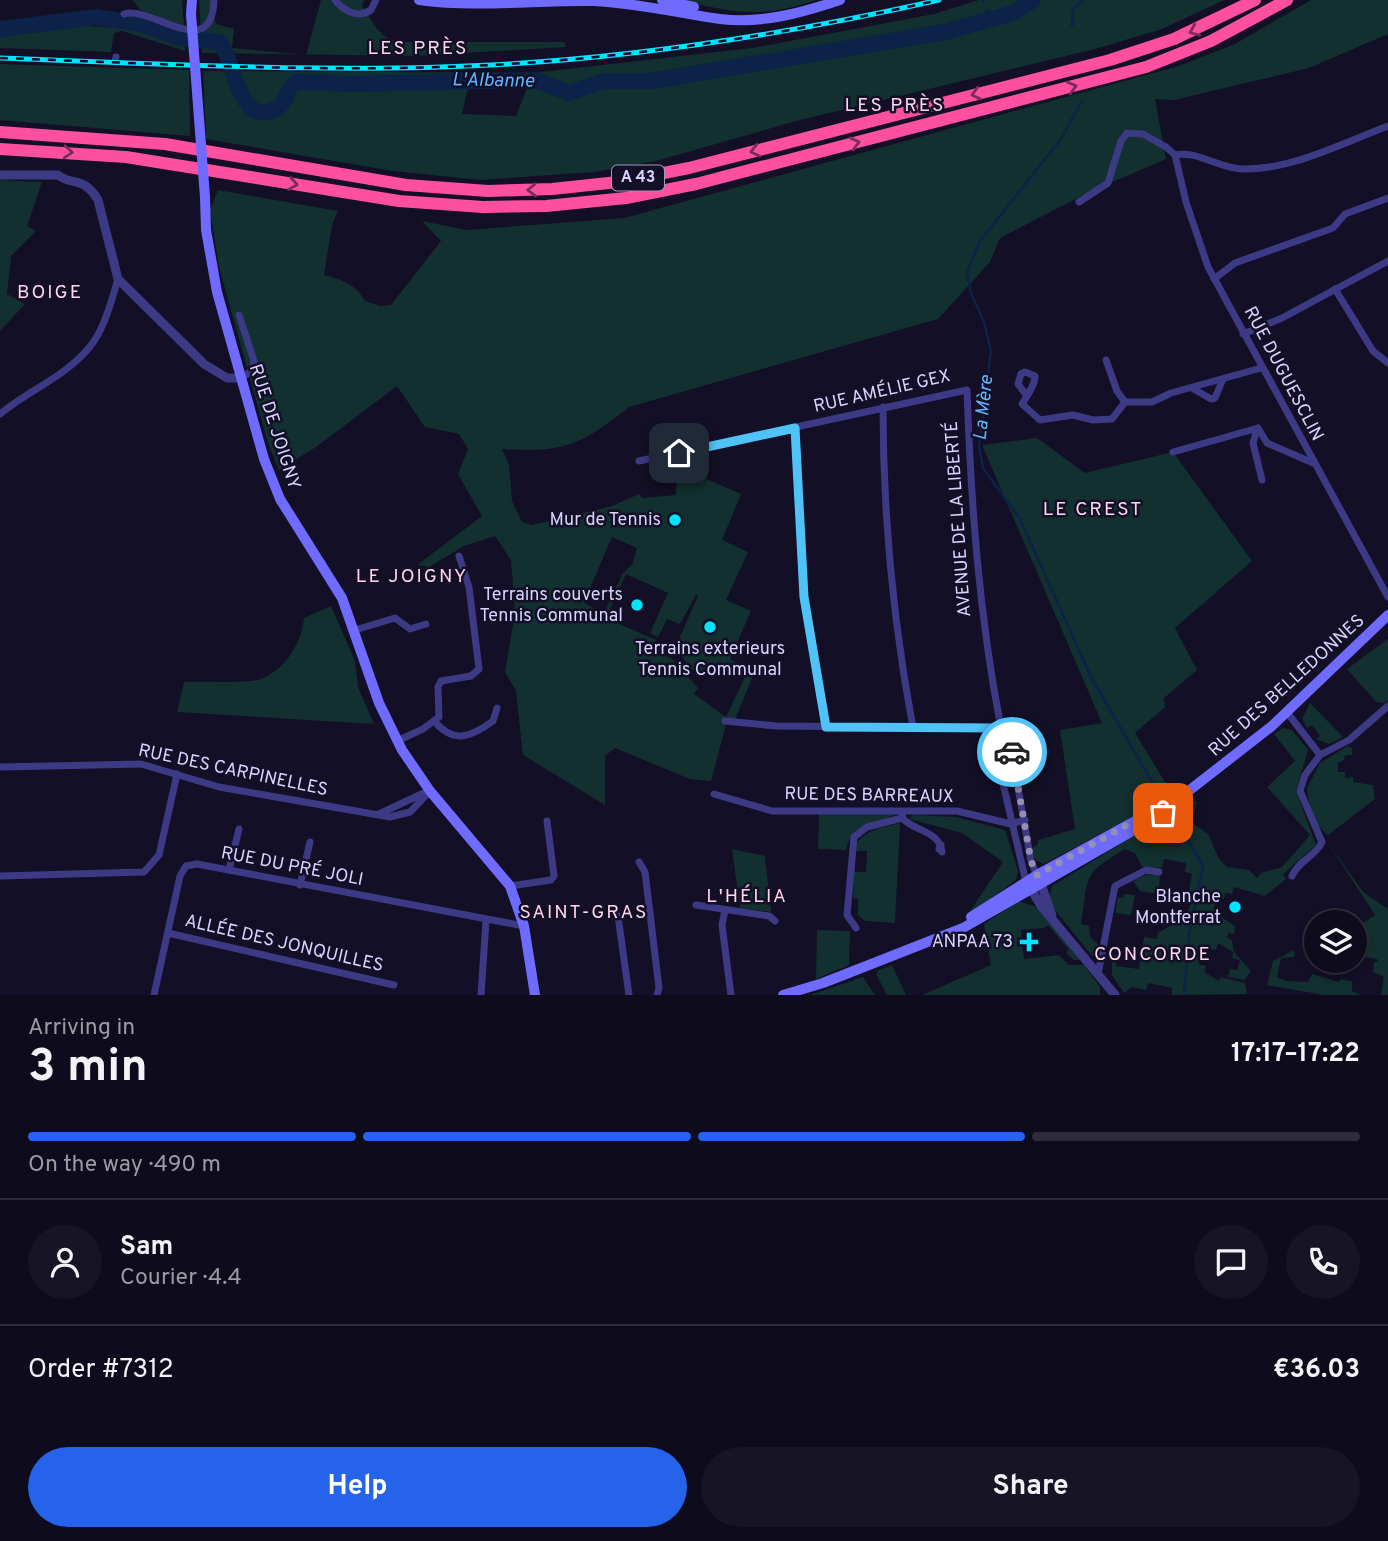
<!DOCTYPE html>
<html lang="en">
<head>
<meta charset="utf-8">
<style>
  :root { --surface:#0e0b1c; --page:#171425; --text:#f1f3f6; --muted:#9b9ba3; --line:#2e2b3b; --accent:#2563eb }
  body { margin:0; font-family:Overpass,sans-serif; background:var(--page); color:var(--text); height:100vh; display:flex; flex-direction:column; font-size:26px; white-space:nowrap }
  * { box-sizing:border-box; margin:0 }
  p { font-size:23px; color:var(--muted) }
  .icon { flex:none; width:38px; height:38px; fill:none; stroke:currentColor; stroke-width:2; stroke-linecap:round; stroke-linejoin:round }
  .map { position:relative; height:995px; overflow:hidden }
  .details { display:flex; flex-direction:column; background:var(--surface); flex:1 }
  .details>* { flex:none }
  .fabs { position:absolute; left:1304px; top:910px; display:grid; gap:14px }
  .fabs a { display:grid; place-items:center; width:63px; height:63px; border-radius:50%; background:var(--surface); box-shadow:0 4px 10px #0003,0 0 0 2px var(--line); font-size:35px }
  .pin { position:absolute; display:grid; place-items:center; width:60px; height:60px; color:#fff; margin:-30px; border-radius:14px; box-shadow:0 4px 10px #0006 }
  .courier { position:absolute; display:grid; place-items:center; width:70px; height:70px; margin:-35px; border:5px solid #4fc3f7; border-radius:50%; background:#fff; color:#222; box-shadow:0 2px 9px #0007 }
  .head em { font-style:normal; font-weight:700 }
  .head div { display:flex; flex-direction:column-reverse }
  .head { display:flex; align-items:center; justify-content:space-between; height:119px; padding:0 28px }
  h1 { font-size:46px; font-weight:700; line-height:52px }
  .bar { display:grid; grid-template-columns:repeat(4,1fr); gap:10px 7px; align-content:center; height:84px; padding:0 28px }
  .bar i { height:9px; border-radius:5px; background:var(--line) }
  .bar .on { background:var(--accent) }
  .bar p { grid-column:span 4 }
  .line { display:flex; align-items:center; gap:18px; padding:0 28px; border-top:2px solid var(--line) }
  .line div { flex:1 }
  .round { display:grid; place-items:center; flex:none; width:74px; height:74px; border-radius:37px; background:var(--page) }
  .cta { display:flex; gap:14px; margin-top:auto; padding:14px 28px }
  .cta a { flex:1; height:80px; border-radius:42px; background:var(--accent); color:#fff; font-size:28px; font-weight:700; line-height:80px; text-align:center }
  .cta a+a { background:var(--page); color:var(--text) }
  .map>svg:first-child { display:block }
  .green { fill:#12302f; fill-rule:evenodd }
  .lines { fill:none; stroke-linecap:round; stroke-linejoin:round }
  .stream { stroke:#0c2248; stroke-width:2.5 }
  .river { stroke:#0c2248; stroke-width:16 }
  .minor { stroke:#3d3a85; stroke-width:7 }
  .tertiary { stroke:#3d3a85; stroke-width:9 }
  .secondary { stroke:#6f6bff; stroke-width:10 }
  .motorway { stroke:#ff4fa3; stroke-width:12 }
  .rail-casing { stroke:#00e5ff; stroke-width:5 }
  .rail { stroke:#130f26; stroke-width:2.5; stroke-dasharray:8; stroke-linecap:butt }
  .secondary-bridge { stroke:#6f6bff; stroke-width:10 }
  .oneway { stroke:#7d2c5e }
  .done { stroke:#948fb3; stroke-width:7; stroke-dasharray:0 12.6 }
  .route { stroke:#4fc3f7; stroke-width:9 }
  .poi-dot { fill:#00e5ff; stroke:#130f26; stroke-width:2.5 }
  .labels { text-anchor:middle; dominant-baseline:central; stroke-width:5; stroke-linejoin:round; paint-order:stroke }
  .shield { fill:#130f26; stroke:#9e99be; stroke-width:2 }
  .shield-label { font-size:16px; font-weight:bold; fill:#d9d4ff }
  .street-label { font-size:18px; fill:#d9d4ff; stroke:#130f26 }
  .poi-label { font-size:18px; fill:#d9d4ff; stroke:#130f26; text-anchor:end }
  .neighbourhood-label { font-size:19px; letter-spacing:2px; fill:#ffd6f0; stroke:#130f26 }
  .water-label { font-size:19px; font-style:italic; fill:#62b6ff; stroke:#130f26 }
</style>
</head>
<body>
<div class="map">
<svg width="1388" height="995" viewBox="0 0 1388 995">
  <rect width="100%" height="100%" fill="#130f26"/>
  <!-- green -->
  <g class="green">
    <polygon points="133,0 182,0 184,26 140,10"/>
    <path d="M199,0H211L216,24L234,29L232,48L306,55L321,0H364L362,6C373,21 378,37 397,42H564L566,47L414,56L202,53Z"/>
    <path d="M679,0H817C759,19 737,13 679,0Z"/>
    <path d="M979,0H1224L1162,29L1095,49L796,121L656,161L595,172L481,180L393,171L206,139L203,71L532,73L752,48L934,14ZM528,86L516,116L462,114L468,88Z"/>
    <path d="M1311,0H1388V34L1309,68L1174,100L1155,99L1166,159L1087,193L1000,238L990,262L938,319L629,407C582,445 563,453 502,449L509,464L512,501L522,522L532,525L612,506L639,494L642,498L676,495L677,466L741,494L722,540L748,552L726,600L751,611L730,659L755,671L734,722L727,721L711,781L690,779L615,748L605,756V805L523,755L516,691L505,672L515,613L511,560L495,536L464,546L429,567L417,565L482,516L458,474L468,449L459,434L425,427L397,386L316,447L279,470L268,443L219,267L210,210L218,190L338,211L332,225L324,275C342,280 356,284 365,301L380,306L391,305L441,241L422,221L467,230L624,218L1179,66L1235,44ZM612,537L637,548L632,565L623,573L603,615L584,602ZM626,574L668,593L650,633L658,637L667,619L680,624L696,595L698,596L675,648L699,678L729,669L745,677L726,717L694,694L698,688L672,659L653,650L656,640L606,618Z"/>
    <polygon points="113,13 140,16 185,31 185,51 122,31 114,33 111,52 0,48 0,23 111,27"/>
    <polygon points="0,64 189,70 190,136 0,120"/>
    <polygon points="0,180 42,182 27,226 36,231 11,256 7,294 25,304 0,331"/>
    <polygon points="1037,438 1085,473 1173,452 1252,561 1175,628 1197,670 1164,698 1165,707 1135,733 1173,795 1044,864 1035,860 1032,848 1038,844 1038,840 1075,829 1060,730 1102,723 982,445"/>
    <path d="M331,606L355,661L358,687L374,724L177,712L184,682C201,681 248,684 261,679C285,670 302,642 304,618Z"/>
    <polygon points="1388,639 1388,701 1383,703 1376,702 1347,669"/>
    <polygon points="1310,703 1343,737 1329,744 1316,739 1320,736 1312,725 1307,728 1302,719"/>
    <path d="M1283,728L1292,730L1308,750L1296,791L1316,845L1283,874L1286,879L1265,896L1234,887L1232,894L1225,893L1224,899L1216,898L1214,909L1221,911L1220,916L1235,926L1234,934L1228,933L1227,938L1232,940L1234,952L1251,971L1244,980L1225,976L1229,975L1230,969L1237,970L1240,960L1232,958L1233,952L1218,943L1216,950L1209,949L1208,956L1201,955L1199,964L1206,966L1204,972L1219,981L1220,977L1245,983L1247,994L1172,995V988L1148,983L1146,990L1132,987L1124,993L1112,975V954L1117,955L1116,966L1139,969L1144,937L1157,939L1158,933L1179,921L1183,913L1187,914L1194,896L1188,895L1192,874L1185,872L1186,863L1164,859L1162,868L1142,867L1135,853L1125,849C1081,875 1089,876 1081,924L1089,926L1090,937L1100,946L1098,957L1092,956L1051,905L1049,897L1052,886L1192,800L1197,801L1192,823L1208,834L1219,859L1227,867L1249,870L1257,878L1261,873L1282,867L1310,835L1267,787L1295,761L1274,734Z"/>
    <path d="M1348,746L1352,748V755H1345L1344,760L1338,763V772H1345V778L1353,777V782L1373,785L1375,799L1328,835C1317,829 1307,801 1307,788L1320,763Z"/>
    <path d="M819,814H897C875,824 852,822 846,850L818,849Z"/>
    <polygon points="913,815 956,817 1005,830 1018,871 1016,880 966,917 1003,862 962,833 910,819"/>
    <path d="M900,823L895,923L865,921L858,915V899L853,898L854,872H866L867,851H853C860,830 881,828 900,823Z"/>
    <polygon points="1328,843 1364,893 1388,909 1388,995 1381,995 1384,977 1373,972 1374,962 1378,962 1377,959 1355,955 1355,929 1375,915"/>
    <polygon points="732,849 765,856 771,912 740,908"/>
    <polygon points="1148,874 1160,876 1159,887 1165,888 1164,895 1140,891 1133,881"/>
    <polygon points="1124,894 1135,895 1131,915 1115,913 1118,897 1123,898"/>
    <polygon points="1018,901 1037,907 1080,960 1074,960 1066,953 1069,950 1048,925 1044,928 1021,930 1024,959 1059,955 1069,965 1084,965 1100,987 1100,995 922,995 991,965 984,924"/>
    <polygon points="817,930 850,931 849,965 816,979"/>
    <polygon points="1292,951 1295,952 1294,957 1281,958 1277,977 1286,981 1308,982 1312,974 1339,982 1340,979 1352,981 1352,991 1361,995 1324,995 1267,985 1273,961"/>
    <polygon points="892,965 906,995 887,995 877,976 877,971"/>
    <polygon points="863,977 875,995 810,995"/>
  </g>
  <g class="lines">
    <!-- stream -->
    <g class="stream">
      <polyline points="983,0 984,2"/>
      <polyline points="987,10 990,19"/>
      <polyline points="1072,26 1073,9 1083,0"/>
      <polyline points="1082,101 1061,139 980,241 967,272 971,293 984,322 991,351 979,446 983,468 1020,519 1091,677 1159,794"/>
      <polyline points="1174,816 1203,866 1189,934 1184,995"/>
    </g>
    <!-- river -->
    <path class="river" d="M0,29L96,17L141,24L180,38L219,42C235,57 237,131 277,108C288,101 286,88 296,82L353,84L535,80L569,93L604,81H651L945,32L1013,13L1033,0"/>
    <!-- minor -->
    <g class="minor">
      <path d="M335,0C344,11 358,19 371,10L376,0"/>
      <path d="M124,14C152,5 212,64 214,0"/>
      <polyline points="115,62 116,57"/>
      <path d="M1175,155C1197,150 1219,169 1243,169C1292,170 1343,143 1388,126"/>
      <polyline points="1079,202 1108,183 1121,141 1127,133 1143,134 1166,147 1175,155 1186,202 1208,267 1388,597"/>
      <polyline points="1214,279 1235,263 1333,228 1345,214 1388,198"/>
      <polyline points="1335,289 1373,351 1388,363"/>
      <polyline points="239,315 254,361 252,371 241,378"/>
      <polyline points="1243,334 1282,318 1388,261"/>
      <polyline points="1106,360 1117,391 1125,402"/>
      <polyline points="1192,388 1211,399 1215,398 1223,379"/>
      <path d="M1027,396L1018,384L1021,374L1025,372L1035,376C1035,385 1027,396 1022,404L1040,420L1073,415L1093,420L1112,419L1125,402H1152L1171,393L1261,368"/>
      <path d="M883,407C883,516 893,621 913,728"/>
      <path d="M0,414C28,391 64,377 88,349C104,331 111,302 118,279"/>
      <polyline points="795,428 804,597 826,727"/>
      <polyline points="1258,428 1267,443 1313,463"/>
      <polyline points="1257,429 1253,443 1262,480"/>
      <polyline points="1173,452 1258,428"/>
      <path d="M639,461L967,390C971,504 979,615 1001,728L1009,737L1031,861L1037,875"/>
      <polyline points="355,630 395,618 410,629 426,624"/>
      <polyline points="1286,711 1320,755 1349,740 1388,706"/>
      <polyline points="725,721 776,726 1001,728"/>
      <path d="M435,722C454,744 471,737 493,721L497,708"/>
      <polyline points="1001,728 995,735 994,745 1026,882"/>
      <polyline points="397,741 423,729 439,717 438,687 441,681 471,676 479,669 469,587 459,556"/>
      <polyline points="0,767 141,764 219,787 390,817 410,812 430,791"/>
      <polyline points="714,794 772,811 957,811 1011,824 1025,820"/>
      <polyline points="379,814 428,791"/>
      <path d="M902,818C915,832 939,830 942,852L939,849L941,845"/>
      <polyline points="639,862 645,872 659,988 657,995"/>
      <polyline points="229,870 239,829"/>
      <polyline points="0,876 144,872 159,855 177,774"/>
      <path d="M1292,876C1299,860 1315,857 1322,842L1300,791L1305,775L1320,755"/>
      <polyline points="300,885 310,842"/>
      <polyline points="510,886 551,880 554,876 547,821"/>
      <polyline points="696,905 769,916 775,921"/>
      <polyline points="725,910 722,925 731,995"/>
      <polyline points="618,916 629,995"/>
      <polyline points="856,928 847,915 854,837 867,827 902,818 903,812"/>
      <polyline points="168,933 394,985"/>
      <polyline points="1098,974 1115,886 1146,870 1159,872"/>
      <polyline points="154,995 180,876 186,866 197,864 524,926"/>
      <polyline points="481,995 486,921"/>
    </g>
    <!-- tertiary -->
    <g class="tertiary">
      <path d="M0,175H58C72,186 84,176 98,200L118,279L204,364L227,378H241"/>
      <polyline points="1039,878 1052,916"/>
      <polyline points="1028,884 1041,906 1115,995"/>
    </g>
    <!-- secondary -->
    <g class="secondary">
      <path d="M419,0C477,8 536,0 594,1C637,3 678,13 720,19C762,24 801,13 840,0"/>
      <polyline points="662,0 694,7"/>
      <polyline points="191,14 192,0"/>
      <polyline points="205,197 206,230 217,292 264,459 280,499 342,598 379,703 402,750 430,791 510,886 524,926 535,995"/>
      <polyline points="971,917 1037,875 1157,809"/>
      <polyline points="783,995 823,983 963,928 1150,821 1272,726 1388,615"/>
    </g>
    <!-- motorway -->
    <g class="motorway">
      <polyline points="0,132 165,144 406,185 488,191 552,189 618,182 689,168 1110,60 1174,39 1255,0"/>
      <polyline points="0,149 126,157 399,201 483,207 546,206 626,198 696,184 1146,67 1211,41 1287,0"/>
    </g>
    <!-- rail casing -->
    <g class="rail-casing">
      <path id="rail" d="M0,58C169,64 340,74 509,64C654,55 797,32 939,0"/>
    </g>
    <!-- rail -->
    <use href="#rail" class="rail"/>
    <!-- secondary-bridge -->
    <polyline class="secondary-bridge" points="191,14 205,197"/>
  </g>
  <!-- one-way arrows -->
  <defs><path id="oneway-chevron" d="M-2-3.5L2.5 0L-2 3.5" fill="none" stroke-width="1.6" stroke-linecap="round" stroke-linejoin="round" transform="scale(1.75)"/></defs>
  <g class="oneway">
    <use href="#oneway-chevron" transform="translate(1194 31) rotate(157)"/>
    <use href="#oneway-chevron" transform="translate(1072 87) rotate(-15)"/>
    <use href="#oneway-chevron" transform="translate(976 94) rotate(166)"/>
    <use href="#oneway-chevron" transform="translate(855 143) rotate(-14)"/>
    <use href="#oneway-chevron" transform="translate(755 151) rotate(166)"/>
    <use href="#oneway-chevron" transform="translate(68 152) rotate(4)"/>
    <use href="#oneway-chevron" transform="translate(293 184) rotate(10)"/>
    <use href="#oneway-chevron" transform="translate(532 190) rotate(178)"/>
  </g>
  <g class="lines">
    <!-- done -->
    <polyline class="done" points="1012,752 1031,861 1037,875 1163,805 1171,804 1163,813"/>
    <!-- route -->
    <polyline class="route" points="679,453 795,428 804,597 826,727 1001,728 1009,737 1012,752"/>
  </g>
  <!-- markers -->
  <g class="poi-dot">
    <circle cx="675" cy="520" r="7"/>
    <circle cx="637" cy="605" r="7"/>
    <circle cx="710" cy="627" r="7"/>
    <circle cx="1235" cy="907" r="7"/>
    <path d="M1025.5 931.5h7v7h7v7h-7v7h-7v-7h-7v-7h7z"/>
  </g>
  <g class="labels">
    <!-- shield labels -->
    <rect class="shield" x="612" y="165.5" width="52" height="25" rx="5"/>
    <g class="shield-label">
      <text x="638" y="178">A 43</text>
    </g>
    <!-- street labels -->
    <g class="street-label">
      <text transform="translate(1283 374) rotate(62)">RUE DUGUESCLIN</text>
      <text transform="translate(882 392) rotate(-13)">RUE AMÉLIE GEX</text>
      <text transform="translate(274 427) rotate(72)">RUE DE JOIGNY</text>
      <text transform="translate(959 519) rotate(-94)">AVENUE DE LA LIBERTÉ</text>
      <text transform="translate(1287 686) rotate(-42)">RUE DES BELLEDONNES</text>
      <text transform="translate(233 771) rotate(12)">RUE DES CARPINELLES</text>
      <text transform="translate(869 796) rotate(1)">RUE DES BARREAUX</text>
      <text transform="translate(292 867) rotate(11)">RUE DU PRÉ JOLI</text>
      <text transform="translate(284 944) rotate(13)">ALLÉE DES JONQUILLES</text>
    </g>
    <!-- poi labels -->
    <g class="poi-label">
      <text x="661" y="520">Mur de Tennis</text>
      <text x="623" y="595">Terrains couverts<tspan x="623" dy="21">Tennis Communal</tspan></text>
      <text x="710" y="649" text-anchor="middle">Terrains exterieurs<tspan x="710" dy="21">Tennis Communal</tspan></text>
      <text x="1221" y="897">Blanche<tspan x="1221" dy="21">Montferrat</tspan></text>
      <text x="1013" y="942">ANPAA 73</text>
    </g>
    <!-- neighbourhood labels -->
    <g class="neighbourhood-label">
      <text x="418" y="49">LES PRÈS</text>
      <text x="895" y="106">LES PRÈS</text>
      <text x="50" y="293">BOIGE</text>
      <text x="1093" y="510">LE CREST</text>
      <text x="412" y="577">LE JOIGNY</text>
      <text x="747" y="897">L'HÉLIA</text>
      <text x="584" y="913">SAINT-GRAS</text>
      <text x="1153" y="955">CONCORDE</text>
    </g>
    <!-- water labels -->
    <g class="water-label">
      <text transform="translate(493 81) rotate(1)">L'Albanne</text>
      <text transform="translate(984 408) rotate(-84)">La Mère</text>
    </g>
  </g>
</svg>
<div class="fabs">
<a><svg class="icon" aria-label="layers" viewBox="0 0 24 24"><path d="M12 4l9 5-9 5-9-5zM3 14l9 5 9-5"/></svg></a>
</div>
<div class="pin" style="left:1163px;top:813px;background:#ea580c"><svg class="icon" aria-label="bag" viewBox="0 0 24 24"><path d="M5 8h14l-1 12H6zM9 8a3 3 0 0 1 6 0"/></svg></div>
<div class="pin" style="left:679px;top:453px;background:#1f2937"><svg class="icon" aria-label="home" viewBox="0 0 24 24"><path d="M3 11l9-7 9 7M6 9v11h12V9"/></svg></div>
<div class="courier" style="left:1012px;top:752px"><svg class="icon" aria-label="car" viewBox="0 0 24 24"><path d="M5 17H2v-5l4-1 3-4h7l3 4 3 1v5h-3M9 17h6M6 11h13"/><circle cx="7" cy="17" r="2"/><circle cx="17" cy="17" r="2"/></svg></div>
</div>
<section class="details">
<div class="head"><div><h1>3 min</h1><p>Arriving in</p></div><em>17:17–17:22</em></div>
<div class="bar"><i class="on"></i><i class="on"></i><i class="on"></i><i></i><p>On the way · 490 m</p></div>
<div class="line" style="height:126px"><a class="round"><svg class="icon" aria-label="person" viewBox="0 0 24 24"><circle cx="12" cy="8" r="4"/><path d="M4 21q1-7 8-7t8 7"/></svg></a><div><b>Sam</b><p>Courier · 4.4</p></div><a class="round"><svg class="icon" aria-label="chat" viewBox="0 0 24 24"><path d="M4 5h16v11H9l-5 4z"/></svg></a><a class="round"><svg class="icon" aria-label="phone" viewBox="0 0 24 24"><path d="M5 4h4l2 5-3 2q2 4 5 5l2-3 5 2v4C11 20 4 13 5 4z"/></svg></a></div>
<div class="line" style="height:91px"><div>Order #7312</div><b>€36.03</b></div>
<div class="cta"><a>Help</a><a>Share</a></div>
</section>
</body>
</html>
